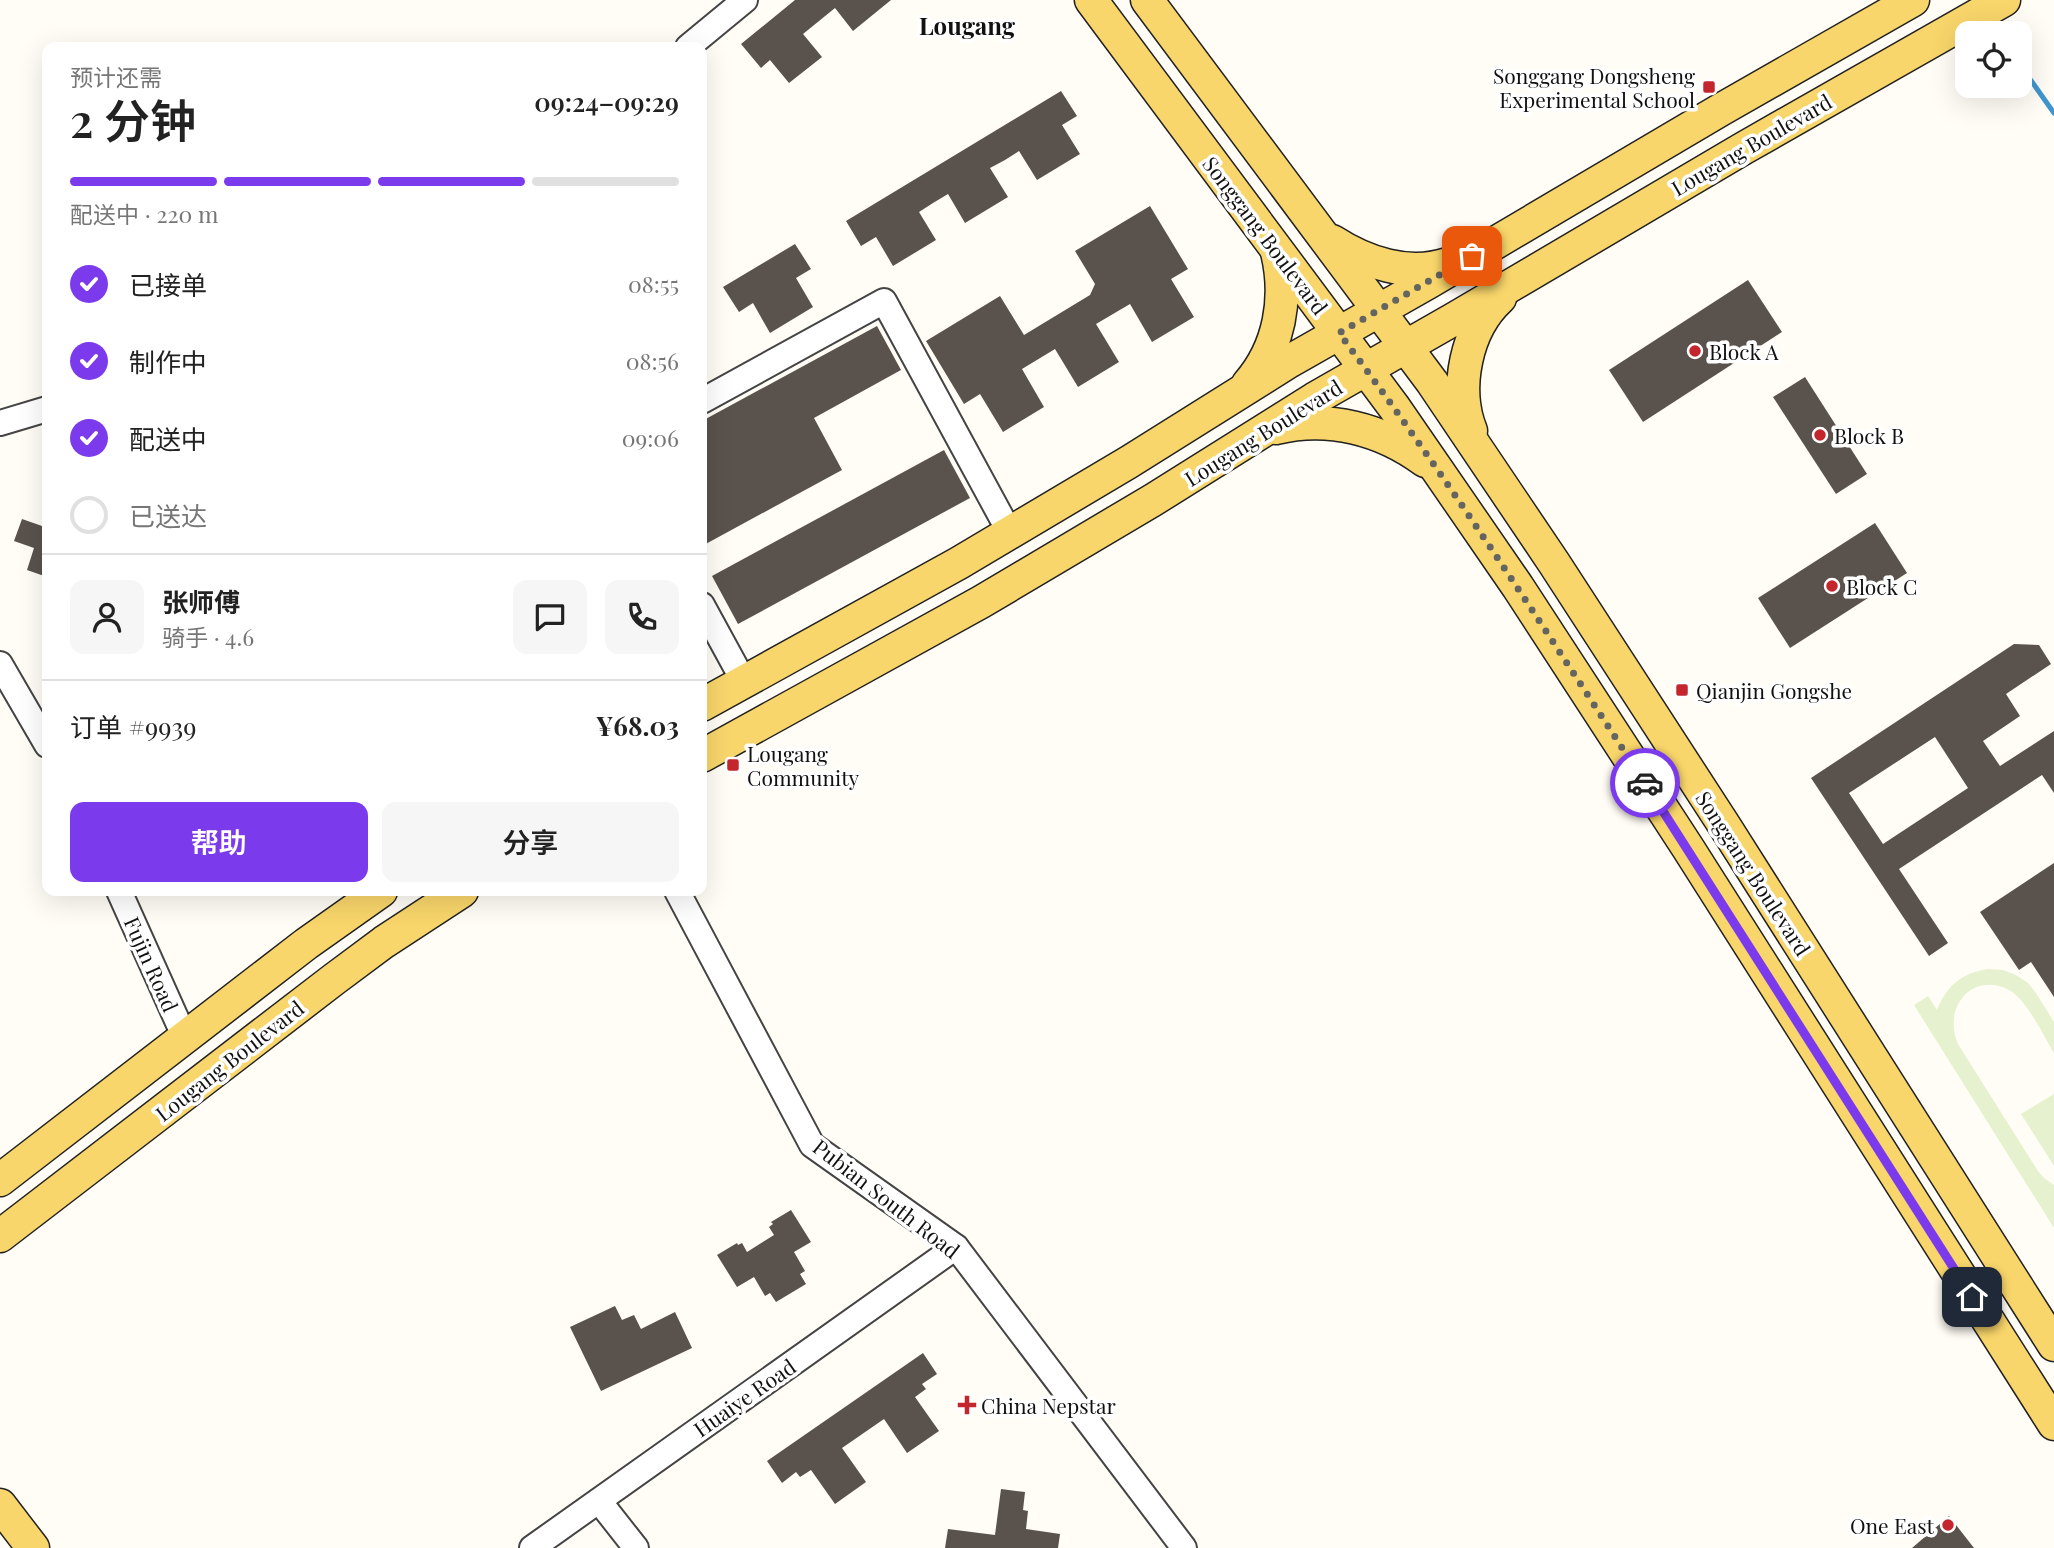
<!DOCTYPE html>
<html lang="zh">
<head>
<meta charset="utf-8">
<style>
  :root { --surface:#fff; --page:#f6f6f6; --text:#222; --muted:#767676; --line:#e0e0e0; --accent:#7c3aed }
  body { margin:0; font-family:"Playfair Display","Noto Sans SC",serif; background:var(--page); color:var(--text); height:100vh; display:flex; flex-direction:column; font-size:26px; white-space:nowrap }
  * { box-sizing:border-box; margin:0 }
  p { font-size:23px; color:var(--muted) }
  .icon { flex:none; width:38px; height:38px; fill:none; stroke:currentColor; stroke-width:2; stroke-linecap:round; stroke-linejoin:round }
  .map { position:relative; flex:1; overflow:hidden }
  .panel { position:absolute; left:42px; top:42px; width:665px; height:854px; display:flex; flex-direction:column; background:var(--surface); border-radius:14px; box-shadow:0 7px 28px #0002 }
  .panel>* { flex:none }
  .controls { position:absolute; left:1955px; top:21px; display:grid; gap:14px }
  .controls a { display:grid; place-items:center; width:77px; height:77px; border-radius:14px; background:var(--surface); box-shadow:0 7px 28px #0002; font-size:35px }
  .pin { position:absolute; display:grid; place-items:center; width:60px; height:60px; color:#fff; margin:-30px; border-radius:14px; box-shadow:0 4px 10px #0006 }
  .courier { position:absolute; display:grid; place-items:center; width:70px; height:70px; margin:-35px; border:5px solid #7c3aed; border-radius:50%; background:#fff; color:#222; box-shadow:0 2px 9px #0007 }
  .head em { font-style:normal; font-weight:600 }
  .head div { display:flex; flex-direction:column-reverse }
  .head { display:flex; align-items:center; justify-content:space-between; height:119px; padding:0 28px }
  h1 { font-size:46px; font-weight:600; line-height:52px }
  .bar { display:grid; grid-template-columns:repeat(4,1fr); gap:10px 7px; align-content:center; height:84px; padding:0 28px }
  .bar i { height:9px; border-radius:5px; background:var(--line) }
  .bar .current { background:var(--accent) }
  .bar p { grid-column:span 4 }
  .line { display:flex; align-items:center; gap:18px; padding:0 28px; border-top:2px solid var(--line) }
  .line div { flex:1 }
  .round { display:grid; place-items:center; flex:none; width:74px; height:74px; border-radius:14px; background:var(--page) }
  ol { padding:0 28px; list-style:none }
  li { display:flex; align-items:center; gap:21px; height:77px }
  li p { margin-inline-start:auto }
  li .icon { padding:7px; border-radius:50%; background:var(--accent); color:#fff; stroke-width:4 }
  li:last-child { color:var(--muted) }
  li i { width:38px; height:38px; border:4px solid var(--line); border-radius:50% }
  .primary-button { display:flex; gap:14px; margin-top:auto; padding:14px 28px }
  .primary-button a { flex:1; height:80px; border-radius:14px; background:var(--accent); color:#fff; font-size:28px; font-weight:600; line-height:80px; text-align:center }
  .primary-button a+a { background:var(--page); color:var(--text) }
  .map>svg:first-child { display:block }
  .pitch { fill:#e6f2cf }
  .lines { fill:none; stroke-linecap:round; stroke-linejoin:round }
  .stream { stroke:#3f96cf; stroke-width:5 }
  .building { fill:#5a524d; fill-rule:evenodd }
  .minor-casing { stroke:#444; stroke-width:28 }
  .major-casing { stroke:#222; stroke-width:35 }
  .minor { stroke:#fff; stroke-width:24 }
  .major { stroke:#f9d66b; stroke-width:32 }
  .done { stroke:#646461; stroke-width:7; stroke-dasharray:0 12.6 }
  .route { stroke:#7c3aed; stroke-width:9 }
  .poi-dot { fill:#c4262e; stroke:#fff; stroke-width:2.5 }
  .labels { text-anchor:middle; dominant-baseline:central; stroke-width:7; stroke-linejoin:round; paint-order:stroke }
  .poi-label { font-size:21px; fill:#111; stroke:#fff; text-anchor:start }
  .street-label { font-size:21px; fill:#111; stroke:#fff }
  .quarter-label { font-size:24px; font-weight:bold; fill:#111; stroke:#fff }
</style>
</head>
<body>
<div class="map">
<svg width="2054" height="1548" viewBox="0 0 2054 1548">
  <rect width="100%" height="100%" fill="#fffdf5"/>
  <!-- pitch -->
  <g class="pitch">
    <path d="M1988,969L2003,970L2016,975L2028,983L2036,993L2054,1022V1053C2043,1035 2027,1000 2009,990C1972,971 1942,1008 1958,1044L2038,1171L2044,1178L2054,1185V1228L1914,1005L1928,996L1937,1010C1947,985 1962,973 1988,969Z"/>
    <polygon points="2054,1094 2054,1166 2021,1114"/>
  </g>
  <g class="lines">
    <!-- stream -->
    <polyline class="stream" points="2020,65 2054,113"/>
  </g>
  <!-- building -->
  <g class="building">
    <polygon points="795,0 891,0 853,31 835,8 803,34 822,57 789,83 770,60 761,68 741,44"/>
    <polygon points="1061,91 1077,116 1062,125 1080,154 1037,180 1019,151 1005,160 990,168 1008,197 965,223 948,194 933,203 919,212 936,240 893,266 876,237 861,246 846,221"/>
    <polygon points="1150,206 1188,269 1171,279 1194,317 1152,342 1130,304 1096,324 1119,362 1078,387 1055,349 1022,369 1044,407 1003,432 980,394 964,404 926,341 1000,296 1024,335 1090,295 1095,284 1075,251"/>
    <polygon points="795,244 811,269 796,278 813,307 770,333 753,303 739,312 723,287"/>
    <polygon points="1748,280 1782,332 1643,422 1609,370"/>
    <polygon points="877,326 901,370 814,418 842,470 702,546 702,421"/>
    <polygon points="1805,377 1867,474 1836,494 1773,397"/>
    <polygon points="944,450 970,498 738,624 712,576"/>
    <polygon points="45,518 47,518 47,577 27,570 34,548 14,541 22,519 42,526"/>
    <polygon points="1875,523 1907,573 1790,648 1758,598"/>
    <path d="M2014,644L2039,645L2051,664L2006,694L2020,716L1983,741L2000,766L2054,731V793L2042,775L1899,869L1948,943L1929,956L1811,778ZM1935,737L1968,788L1883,844L1849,793Z"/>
    <polygon points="2054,863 2054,997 2031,962 2019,970 1980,912"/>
    <polygon points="791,1210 811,1242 794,1252 805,1271 800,1274 806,1284 776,1302 770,1293 765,1296 754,1277 737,1287 717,1255 737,1243 738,1245 742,1243 747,1252 774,1235 769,1227 773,1224 771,1222"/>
    <polygon points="615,1306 622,1320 634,1315 641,1329 675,1312 692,1348 601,1391 570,1327"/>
    <polygon points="923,1353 937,1374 922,1384 926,1389 915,1397 939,1431 907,1453 884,1419 842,1448 866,1482 835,1504 811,1470 800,1477 796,1472 782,1483 767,1461"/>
    <polygon points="1001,1489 1025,1492 1023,1510 1028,1511 1026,1529 1060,1534 1058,1548 945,1548 948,1529 995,1535"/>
    <polygon points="1949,1516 1974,1548 1912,1548"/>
  </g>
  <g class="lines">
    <!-- minor casing -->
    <g class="minor-casing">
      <g id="minor">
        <polyline points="688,47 745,0"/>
        <polyline points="702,401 884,301 1010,533"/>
        <polyline points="0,423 47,409"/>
        <polyline points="702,605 744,682"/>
        <polyline points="0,664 47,745"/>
        <polyline points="119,891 185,1038"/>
        <polyline points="677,891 812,1145 956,1247 1184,1548"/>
        <polyline points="599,1501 636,1548"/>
        <polyline points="532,1548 956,1247"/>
      </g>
    </g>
    <!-- major casing -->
    <g class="major-casing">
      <g id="major">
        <polyline points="1091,0 1394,407 1518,587 1688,848 2054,1424"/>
        <polyline points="1147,0 1432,382 1554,563 1724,825 2054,1345"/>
        <path d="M1332,241C1366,263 1408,277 1448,264"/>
        <path d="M1248,384C1280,347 1288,298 1277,252"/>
        <path d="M1276,428C1328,415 1382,429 1425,461"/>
        <path d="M1471,431C1454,388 1466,329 1500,298"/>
        <polyline points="702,705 959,563 1129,462 1290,361 1429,282 1722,109 1913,0"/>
        <polyline points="702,756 981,602 1153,500 1314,399 1454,319 1744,148 2004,0"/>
        <polyline points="0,1180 306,944 381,891"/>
        <polyline points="0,1236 333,980 384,942 462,891"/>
        <polyline points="0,1505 33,1548"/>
      </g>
    </g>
    <!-- minor -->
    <use href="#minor" class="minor"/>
    <!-- major -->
    <use href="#major" class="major"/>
  </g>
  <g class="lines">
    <!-- done -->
    <path class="done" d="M1472,256L1339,333C1448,478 1546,631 1645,783"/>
    <!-- route -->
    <polyline class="route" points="1645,783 1972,1297"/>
  </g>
  <!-- markers -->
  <g class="poi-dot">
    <rect x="1702" y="80" width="14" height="14" rx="3.5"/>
    <circle cx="1695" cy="351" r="7"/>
    <circle cx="1820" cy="435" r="7"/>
    <circle cx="1832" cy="586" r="7"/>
    <rect x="1675" y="683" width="14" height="14" rx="3.5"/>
    <rect x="726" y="758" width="14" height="14" rx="3.5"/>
    <path d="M963.5 1394.5h7v7h7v7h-7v7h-7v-7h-7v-7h7z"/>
    <circle cx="1948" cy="1525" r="7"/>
  </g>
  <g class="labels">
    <!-- poi labels -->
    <g class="poi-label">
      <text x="1695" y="75" text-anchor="end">Songgang Dongsheng<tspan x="1695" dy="24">Experimental School</tspan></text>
      <text x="1709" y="351">Block A</text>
      <text x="1834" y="435">Block B</text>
      <text x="1846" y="586">Block C</text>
      <text x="1696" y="690">Qianjin Gongshe</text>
      <text x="747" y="753">Lougang<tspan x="747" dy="24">Community</tspan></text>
      <text x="981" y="1405">China Nepstar</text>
      <text x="1934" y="1525" text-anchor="end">One East</text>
    </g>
    <!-- street labels -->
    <g class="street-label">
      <text transform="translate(1751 144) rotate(-30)">Lougang Boulevard</text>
      <text transform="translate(1266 235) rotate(53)">Songgang Boulevard</text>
      <text transform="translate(1263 432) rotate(-32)">Lougang Boulevard</text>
      <text transform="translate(1754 873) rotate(57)">Songgang Boulevard</text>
      <text transform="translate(152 964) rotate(66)">Fujin Road</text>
      <text transform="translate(229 1060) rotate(-38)">Lougang Boulevard</text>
      <text transform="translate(887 1198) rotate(38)">Pubian South Road</text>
      <text transform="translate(744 1397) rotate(-35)">Huaiye Road</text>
    </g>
    <!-- quarter labels -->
    <g class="quarter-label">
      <text x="967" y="25">Lougang</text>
    </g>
  </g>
</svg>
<div class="controls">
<a><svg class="icon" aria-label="locate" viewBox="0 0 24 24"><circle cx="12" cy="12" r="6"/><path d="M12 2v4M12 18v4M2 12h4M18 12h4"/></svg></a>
</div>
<div class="pin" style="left:1472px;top:256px;background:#ea580c"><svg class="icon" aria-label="bag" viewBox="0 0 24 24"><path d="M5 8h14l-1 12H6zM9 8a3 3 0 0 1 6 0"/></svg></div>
<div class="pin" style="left:1972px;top:1297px;background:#1f2937"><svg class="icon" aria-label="home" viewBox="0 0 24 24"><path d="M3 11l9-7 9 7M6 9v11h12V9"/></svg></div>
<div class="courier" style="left:1645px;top:783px"><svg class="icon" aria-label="car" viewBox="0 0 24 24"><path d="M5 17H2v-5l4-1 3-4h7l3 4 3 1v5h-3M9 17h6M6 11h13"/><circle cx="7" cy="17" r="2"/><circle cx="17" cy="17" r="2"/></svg></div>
<section class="panel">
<div class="head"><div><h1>2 分钟</h1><p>预计还需</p></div><em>09:24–09:29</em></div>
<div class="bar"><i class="current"></i><i class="current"></i><i class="current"></i><i></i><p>配送中 · 220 m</p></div>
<ol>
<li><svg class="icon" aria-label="check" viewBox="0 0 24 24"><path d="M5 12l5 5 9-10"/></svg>已接单<p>08:55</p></li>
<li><svg class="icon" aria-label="check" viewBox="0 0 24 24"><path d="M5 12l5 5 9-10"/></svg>制作中<p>08:56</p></li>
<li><svg class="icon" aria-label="check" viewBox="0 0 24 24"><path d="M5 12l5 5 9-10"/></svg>配送中<p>09:06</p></li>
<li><i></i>已送达</li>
</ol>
<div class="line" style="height:126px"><a class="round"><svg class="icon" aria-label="person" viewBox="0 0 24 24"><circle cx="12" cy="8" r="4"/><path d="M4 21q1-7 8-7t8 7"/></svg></a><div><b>张师傅</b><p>骑手 · 4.6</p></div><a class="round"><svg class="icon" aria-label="chat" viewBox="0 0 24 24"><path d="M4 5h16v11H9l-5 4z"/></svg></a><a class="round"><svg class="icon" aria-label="phone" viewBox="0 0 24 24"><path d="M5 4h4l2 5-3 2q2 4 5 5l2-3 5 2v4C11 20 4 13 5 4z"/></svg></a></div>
<div class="line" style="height:91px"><div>订单 #9939</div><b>¥68.03</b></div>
<div class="primary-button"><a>帮助</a><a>分享</a></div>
</section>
</div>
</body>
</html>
